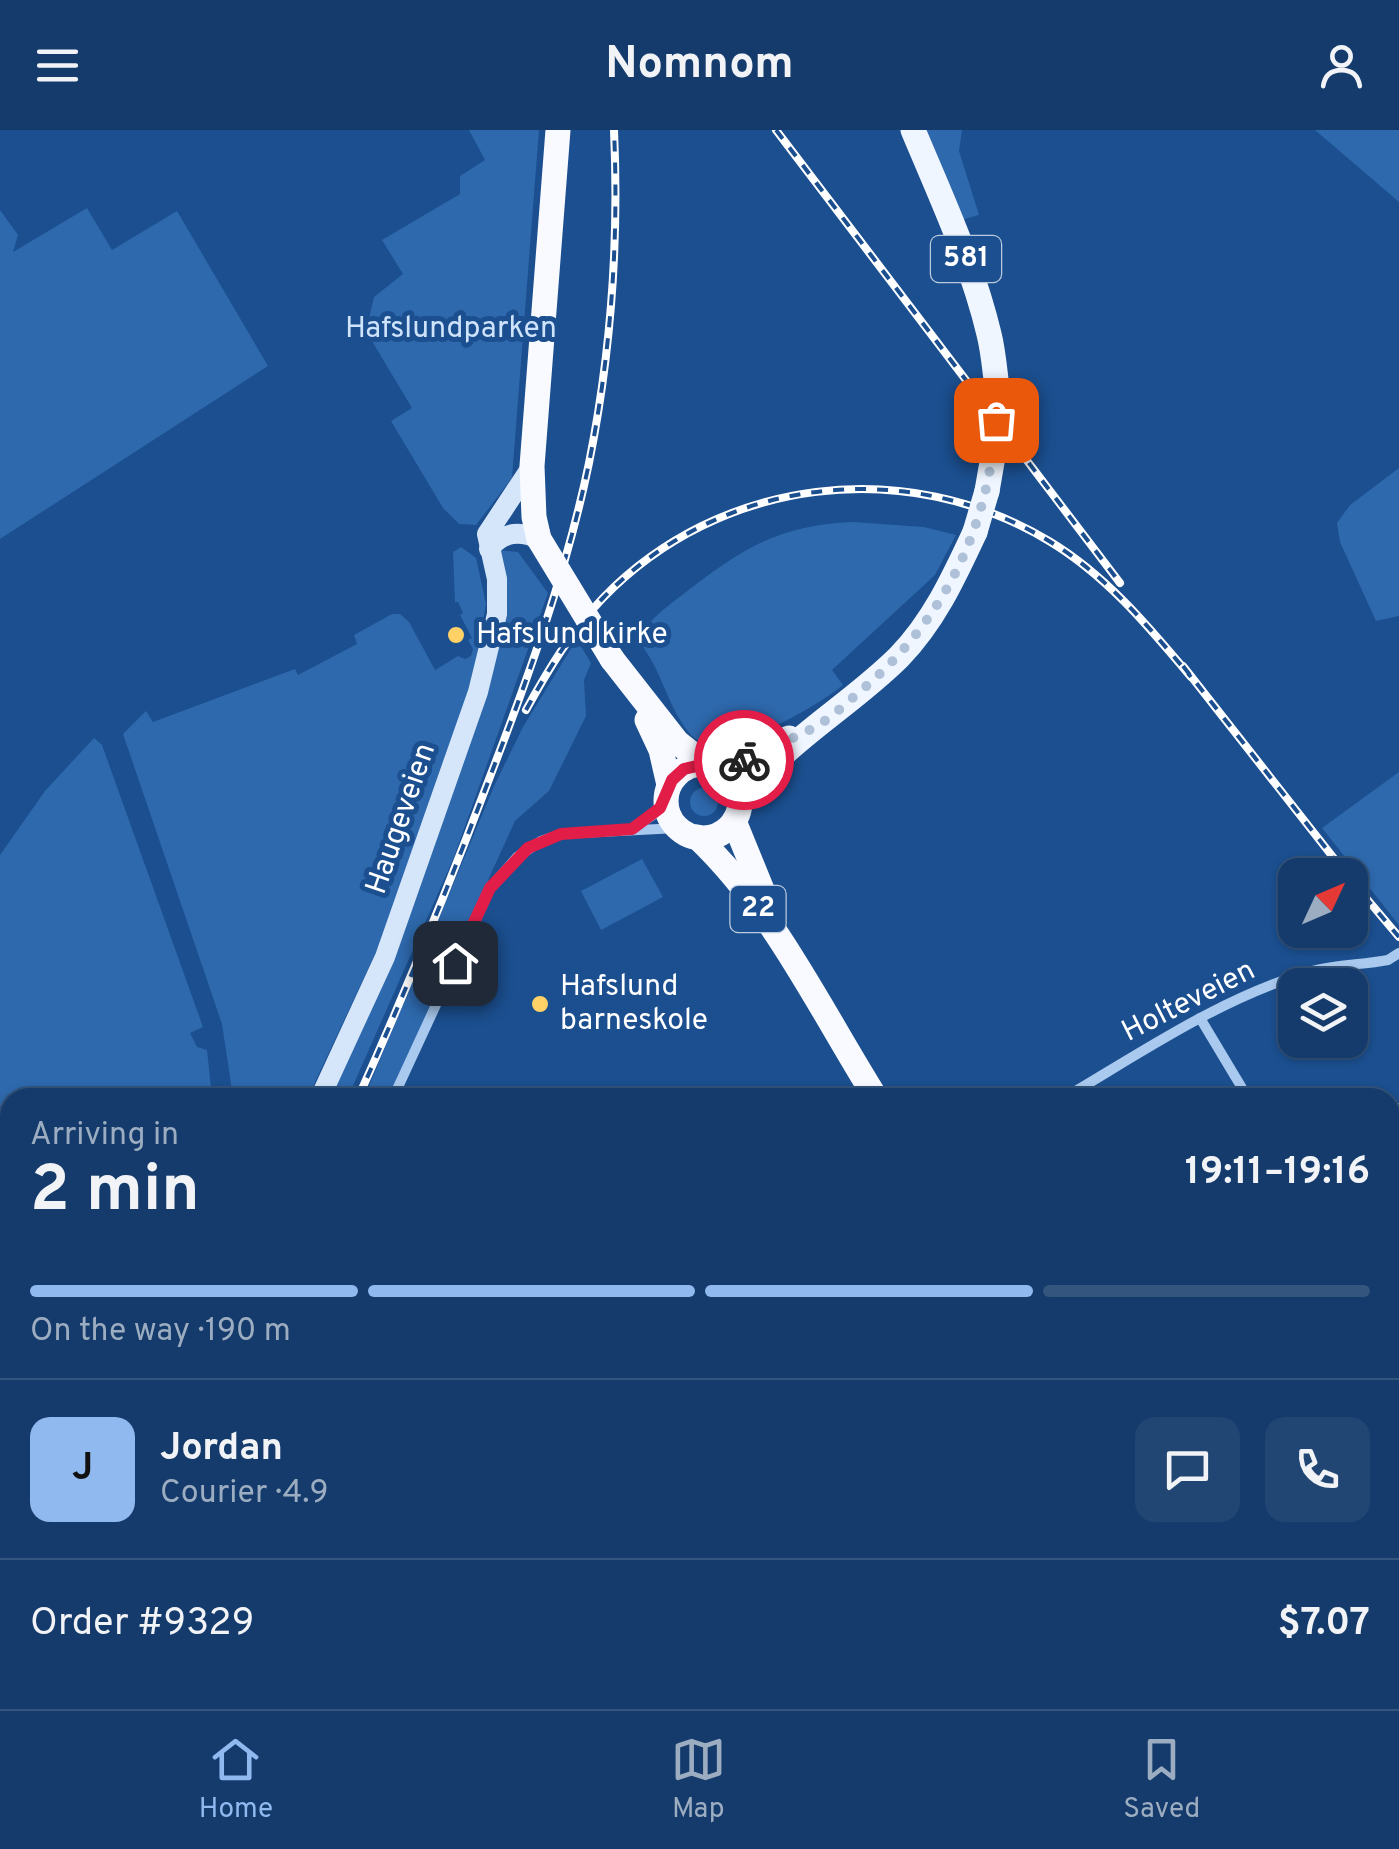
<!DOCTYPE html>
<html lang="en">
<head>
<meta charset="utf-8">
<style>
  :root { --surface:#143b6b; --page:#214673; --text:#f1f3f6; --muted:#9dadc1; --line:#33557e; --accent:#90b9f0 }
  body { margin:0; font-family:Overpass,sans-serif; background:var(--page); color:var(--text); height:100vh; display:flex; flex-direction:column; font-size:38px; white-space:nowrap }
  * { box-sizing:border-box; margin:0 }
  p { font-size:32px; color:var(--muted) }
  .icon { flex:none; width:55px; height:55px; fill:none; stroke:currentColor; stroke-width:2; stroke-linecap:round; stroke-linejoin:round }
  .map { position:relative; flex:1; overflow:hidden }
  .drawer { position:absolute; left:0px; top:958px; width:1400px; height:622px; display:flex; flex-direction:column; background:var(--surface); border-radius:30px 30px 0 0; box-shadow:0 2px 8px #0004,0 0 0 2px var(--line) }
  .drawer>* { flex:none }
  .needle { width:65px; rotate:46deg }
  .controls { position:absolute; left:1278px; top:728px; display:grid; gap:20px }
  .controls a { display:grid; place-items:center; width:90px; height:90px; border-radius:20px; background:var(--surface); box-shadow:0 2px 8px #0004,0 0 0 2px var(--line); font-size:50px }
  .pin { position:absolute; display:grid; place-items:center; width:85px; height:85px; color:#fff; margin:-42px; border-radius:20px; box-shadow:0 5px 15px #0006 }
  .courier { position:absolute; display:grid; place-items:center; width:100px; height:100px; margin:-50px; border:8px solid #e11d48; border-radius:50%; background:#fff; color:#222; box-shadow:0 2px 12px #0007 }
  .summary em { font-style:normal; font-weight:700 }
  .summary div { display:flex; flex-direction:column-reverse }
  .summary { display:flex; align-items:center; justify-content:space-between; height:170px; padding:0 30px }
  h1 { font-size:65px; font-weight:700; line-height:75px }
  .bar { display:grid; grid-template-columns:repeat(4,1fr); gap:15px 10px; align-content:center; height:120px; padding:0 30px }
  .bar i { height:12px; border-radius:8px; background:var(--line) }
  .bar .current { background:var(--accent) }
  .bar p { grid-column:span 4 }
  .line { display:flex; align-items:center; gap:25px; padding:0 30px; border-top:2px solid var(--line) }
  .line div { flex:1 }
  .round { display:grid; place-items:center; flex:none; width:105px; height:105px; border-radius:20px; background:var(--page) }
  header { display:flex; justify-content:space-between; align-items:center; height:130px; padding:0 30px; background:var(--surface); font-size:45px; font-weight:700 }
  .tab-bar { display:flex; justify-content:space-around; align-items:center; height:140px; border-top:2px solid var(--line); background:var(--surface); font-size:28px; color:var(--muted) }
  .tab-bar a { display:grid; justify-items:center; gap:5px }
  .tab-bar .current { color:var(--accent) }
  .map>svg:first-child { display:block }
  .green { fill:#2e69ad }
  .lines { fill:none; stroke-linecap:round; stroke-linejoin:round }
  .minor { stroke:#a9c9ee; stroke-width:10 }
  .secondary { stroke:#d6e6fa; stroke-width:20 }
  .primary { stroke:#f0f6ff; stroke-width:25 }
  .trunk { stroke:#f8faff; stroke-width:25 }
  .rail-casing { stroke:#fff; stroke-width:8 }
  .rail { stroke:#1b4f8f; stroke-width:4; stroke-dasharray:11; stroke-linecap:butt }
  .primary-bridge { stroke:#f0f6ff; stroke-width:25 }
  .trunk-bridge { stroke:#f8faff; stroke-width:25 }
  .done { stroke:#afc1d8; stroke-width:10; stroke-dasharray:0 18 }
  .route { stroke:#e11d48; stroke-width:12 }
  .poi-dot { fill:#ffd166; stroke:#1b4f8f; stroke-width:4 }
  .labels { text-anchor:middle; dominant-baseline:central; stroke-width:10; stroke-linejoin:round; paint-order:stroke }
  .shield { fill:#1b4f8f; stroke:#bbcadd; stroke-width:2.5 }
  .shield-label { font-size:28px; font-weight:bold; fill:#fff }
  .park-label { font-size:30px; fill:#cfe3fa; stroke:#1b4f8f }
  .poi-label { font-size:30px; fill:#fff; stroke:#1b4f8f; text-anchor:start }
  .street-label { font-size:30px; fill:#fff; stroke:#1b4f8f }
</style>
</head>
<body>
<header><svg class="icon" aria-label="menu" viewBox="0 0 24 24"><path d="M4 6h16M4 12h16M4 18h16"/></svg>Nomnom<svg class="icon" aria-label="person" viewBox="0 0 24 24"><circle cx="12" cy="8" r="4"/><path d="M4 21q1-7 8-7t8 7"/></svg></header>
<div class="map">
<svg width="1399" height="1579" viewBox="0 0 1399 1579">
  <rect width="100%" height="100%" fill="#1b4f8f"/>
  <!-- green -->
  <g class="green">
    <polygon points="469,0 539,0 512,348 476,395 459,394 443,378 391,291 412,278 366,201 374,167 403,144 382,110 460,64 460,46 485,30"/>
    <polygon points="923,0 962,0 959,21 979,85 961,90"/>
    <polygon points="1315,0 1399,0 1399,72"/>
    <polygon points="87,78 112,120 177,81 268,236 0,409 0,80 18,105 13,122"/>
    <polygon points="1399,338 1399,486 1376,491 1340,412 1337,393 1350,375"/>
    <path d="M853,392L924,397L956,405L935,445L832,540L843,555C819,575 751,613 719,616C709,617 698,612 691,605C667,578 662,538 638,511C649,488 667,477 686,462C743,418 779,395 853,392Z"/>
    <polygon points="461,417 476,428 486,474 472,554 379,816 308,967 233,967 222,894 123,604 146,581 153,592 295,539 298,545 357,514 354,505 392,484 400,484 409,492 435,540 458,526 465,529 471,526 473,519 468,510 472,508 460,485 463,483 458,472 455,472 453,422"/>
    <polygon points="489,419 518,422 548,463 454,727 348,967 320,968 363,880 490,520"/>
    <polygon points="579,513 591,533 584,550 586,586 549,661 515,691 488,750 490,758 393,967 364,968 495,654 523,597 572,517"/>
    <polygon points="94,608 102,615 203,897 190,903 197,917 207,920 212,967 10,968 10,1059 0,1039 0,725 45,661"/>
    <polygon points="1399,642 1399,795 1322,698"/>
    <circle cx="704" cy="672" r="14"/>
    <polygon points="642,729 663,767 601,800 581,761"/>
    <polygon points="10,1378 10,1507 0,1499 0,1392"/>
    <polygon points="778,1570 1087,1570 1089,1579 775,1579"/>
  </g>
  <g class="lines">
    <!-- minor -->
    <g class="minor">
      <polyline points="633,698 653,685 666,670"/>
      <polyline points="1200,888 1248,968"/>
      <polyline points="393,968 490,758 517,727 541,711 561,704 678,698"/>
      <path d="M1064,968C1144,921 1222,867 1312,841C1337,834 1363,835 1388,830L1399,823"/>
      <polyline points="1390,983 1399,978"/>
      <polyline points="1390,1060 1399,1068"/>
      <polyline points="1390,1205 1399,1220"/>
      <polyline points="286,1570 304,1579"/>
      <polyline points="1248,1570 1254,1579"/>
      <polyline points="1372,1570 1377,1579"/>
      <polyline points="77,1579 80,1570"/>
      <polyline points="232,1579 236,1570"/>
      <polyline points="471,1579 476,1570"/>
      <polyline points="679,1579 683,1570"/>
    </g>
    <!-- secondary -->
    <g class="secondary">
      <path d="M489,419C503,402 519,400 539,409"/>
      <polyline points="320,968 385,827 478,562 497,484 497,449 487,404 532,336"/>
      <polyline points="0,1442 10,1430"/>
    </g>
    <!-- primary -->
    <g class="primary">
      <path d="M913,0C941,67 972,133 989,204C994,224 995,245 998,265"/>
      <polyline points="987,361 995,315"/>
      <polyline points="720,638 789,608"/>
      <path d="M740,673C781,613 848,578 899,527C934,491 954,447 975,402"/>
    </g>
    <!-- trunk -->
    <g class="trunk">
      <polyline points="539,409 534,387 532,336 558,0"/>
      <polyline points="612,529 677,612 705,634"/>
      <polyline points="647,590 661,620 669,655"/>
      <circle cx="703" cy="671" r="37"/>
      <polyline points="734,691 767,772"/>
      <path d="M697,707C774,780 820,879 876,968"/>
      <polyline points="1096,1570 1098,1579"/>
    </g>
    <!-- rail casing -->
    <g class="rail-casing">
      <g id="rail">
        <polyline points="776,0 1120,453"/>
        <polyline points="1183,536 1347,745"/>
        <path d="M526,580C548,540 572,500 603,468C720,347 906,325 1049,411C1106,445 1149,497 1191,547"/>
        <polyline points="1350,749 1399,807"/>
        <path d="M358,968C406,861 450,753 491,644C530,543 567,439 589,333C611,223 619,111 614,0"/>
        <polyline points="38,1579 44,1570"/>
      </g>
    </g>
    <!-- rail -->
    <use href="#rail" class="rail"/>
    <!-- primary-bridge -->
    <g class="primary-bridge">
      <polyline points="995,315 998,265"/>
      <polyline points="975,402 987,361"/>
    </g>
    <!-- trunk-bridge -->
    <polyline class="trunk-bridge" points="539,409 612,529"/>
  </g>
  <g class="lines">
    <!-- done -->
    <path class="done" d="M744,630C767,619 793,609 815,597C830,589 844,575 857,564C942,494 989,400 996,290"/>
    <!-- route -->
    <polyline class="route" points="455,833 490,758 528,718 561,704 632,699 660,678 672,650 684,639 705,634 720,638 744,630"/>
  </g>
  <!-- markers -->
  <g class="poi-dot">
    <circle cx="456" cy="505" r="10"/>
    <circle cx="540" cy="874" r="10"/>
  </g>
  <g class="labels">
    <!-- shield labels -->
    <g class="shield">
      <rect x="931" y="106" width="70" height="46" rx="8"/>
      <rect x="730.5" y="756" width="55" height="46" rx="8"/>
    </g>
    <g class="shield-label">
      <text x="966" y="129">581</text>
      <text x="758" y="779">22</text>
    </g>
    <!-- park labels -->
    <g class="park-label">
      <text x="451" y="199">Hafslundparken</text>
    </g>
    <!-- poi labels -->
    <g class="poi-label">
      <text x="476" y="505">Hafslund kirke</text>
      <text x="560" y="857">Hafslund<tspan x="560" dy="34">barneskole</tspan></text>
    </g>
    <!-- street labels -->
    <g class="street-label">
      <text transform="translate(402 689) rotate(-71)">Haugeveien</text>
      <text transform="translate(1189 872) rotate(-27)">Holteveien</text>
    </g>
  </g>
</svg>
<div class="controls">
<a><svg class="needle" viewBox="-14 -14 28 28"><path d="M0-13l5 13h-10z" fill="#e53935"/><path d="M0 13l5-13h-10z" fill="#9dadc1"/></svg></a>
<a><svg class="icon" aria-label="layers" viewBox="0 0 24 24"><path d="M12 4l9 5-9 5-9-5zM3 14l9 5 9-5"/></svg></a>
</div>
<div class="pin" style="left:996px;top:290px;background:#ea580c"><svg class="icon" aria-label="bag" viewBox="0 0 24 24"><path d="M5 8h14l-1 12H6zM9 8a3 3 0 0 1 6 0"/></svg></div>
<div class="pin" style="left:455px;top:833px;background:#1f2937"><svg class="icon" aria-label="home" viewBox="0 0 24 24"><path d="M3 11l9-7 9 7M6 9v11h12V9"/></svg></div>
<div class="courier" style="left:744px;top:630px"><svg class="icon" aria-label="bike" viewBox="0 0 24 24"><circle cx="6" cy="16" r="4"/><circle cx="18" cy="16" r="4"/><path d="M6 16l4-8h5l3 8M10 8l3 8H6M13 5h3"/></svg></div>
<section class="drawer">
<div class="summary"><div><h1>2 min</h1><p>Arriving in</p></div><em>19:11–19:16</em></div>
<div class="bar"><i class="current"></i><i class="current"></i><i class="current"></i><i></i><p>On the way · 190 m</p></div>
<div class="line" style="height:180px"><b class="round" style="background:var(--accent);color:#111">J</b><div><b>Jordan</b><p>Courier · 4.9</p></div><a class="round"><svg class="icon" aria-label="chat" viewBox="0 0 24 24"><path d="M4 5h16v11H9l-5 4z"/></svg></a><a class="round"><svg class="icon" aria-label="phone" viewBox="0 0 24 24"><path d="M5 4h4l2 5-3 2q2 4 5 5l2-3 5 2v4C11 20 4 13 5 4z"/></svg></a></div>
<div class="line" style="height:130px"><div>Order #9329</div><b>$7.07</b></div>
</section>
</div>
<nav class="tab-bar">
<a class="current"><svg class="icon" aria-label="home" viewBox="0 0 24 24"><path d="M3 11l9-7 9 7M6 9v11h12V9"/></svg>Home</a>
<a><svg class="icon" aria-label="map" viewBox="0 0 24 24"><path d="M3 6l6-2 6 2 6-2v14l-6 2-6-2-6 2zM9 4v14M15 6v14"/></svg>Map</a>
<a><svg class="icon" aria-label="saved" viewBox="0 0 24 24"><path d="M7 4h10v16l-5-4-5 4z"/></svg>Saved</a>
</nav>
</body>
</html>
